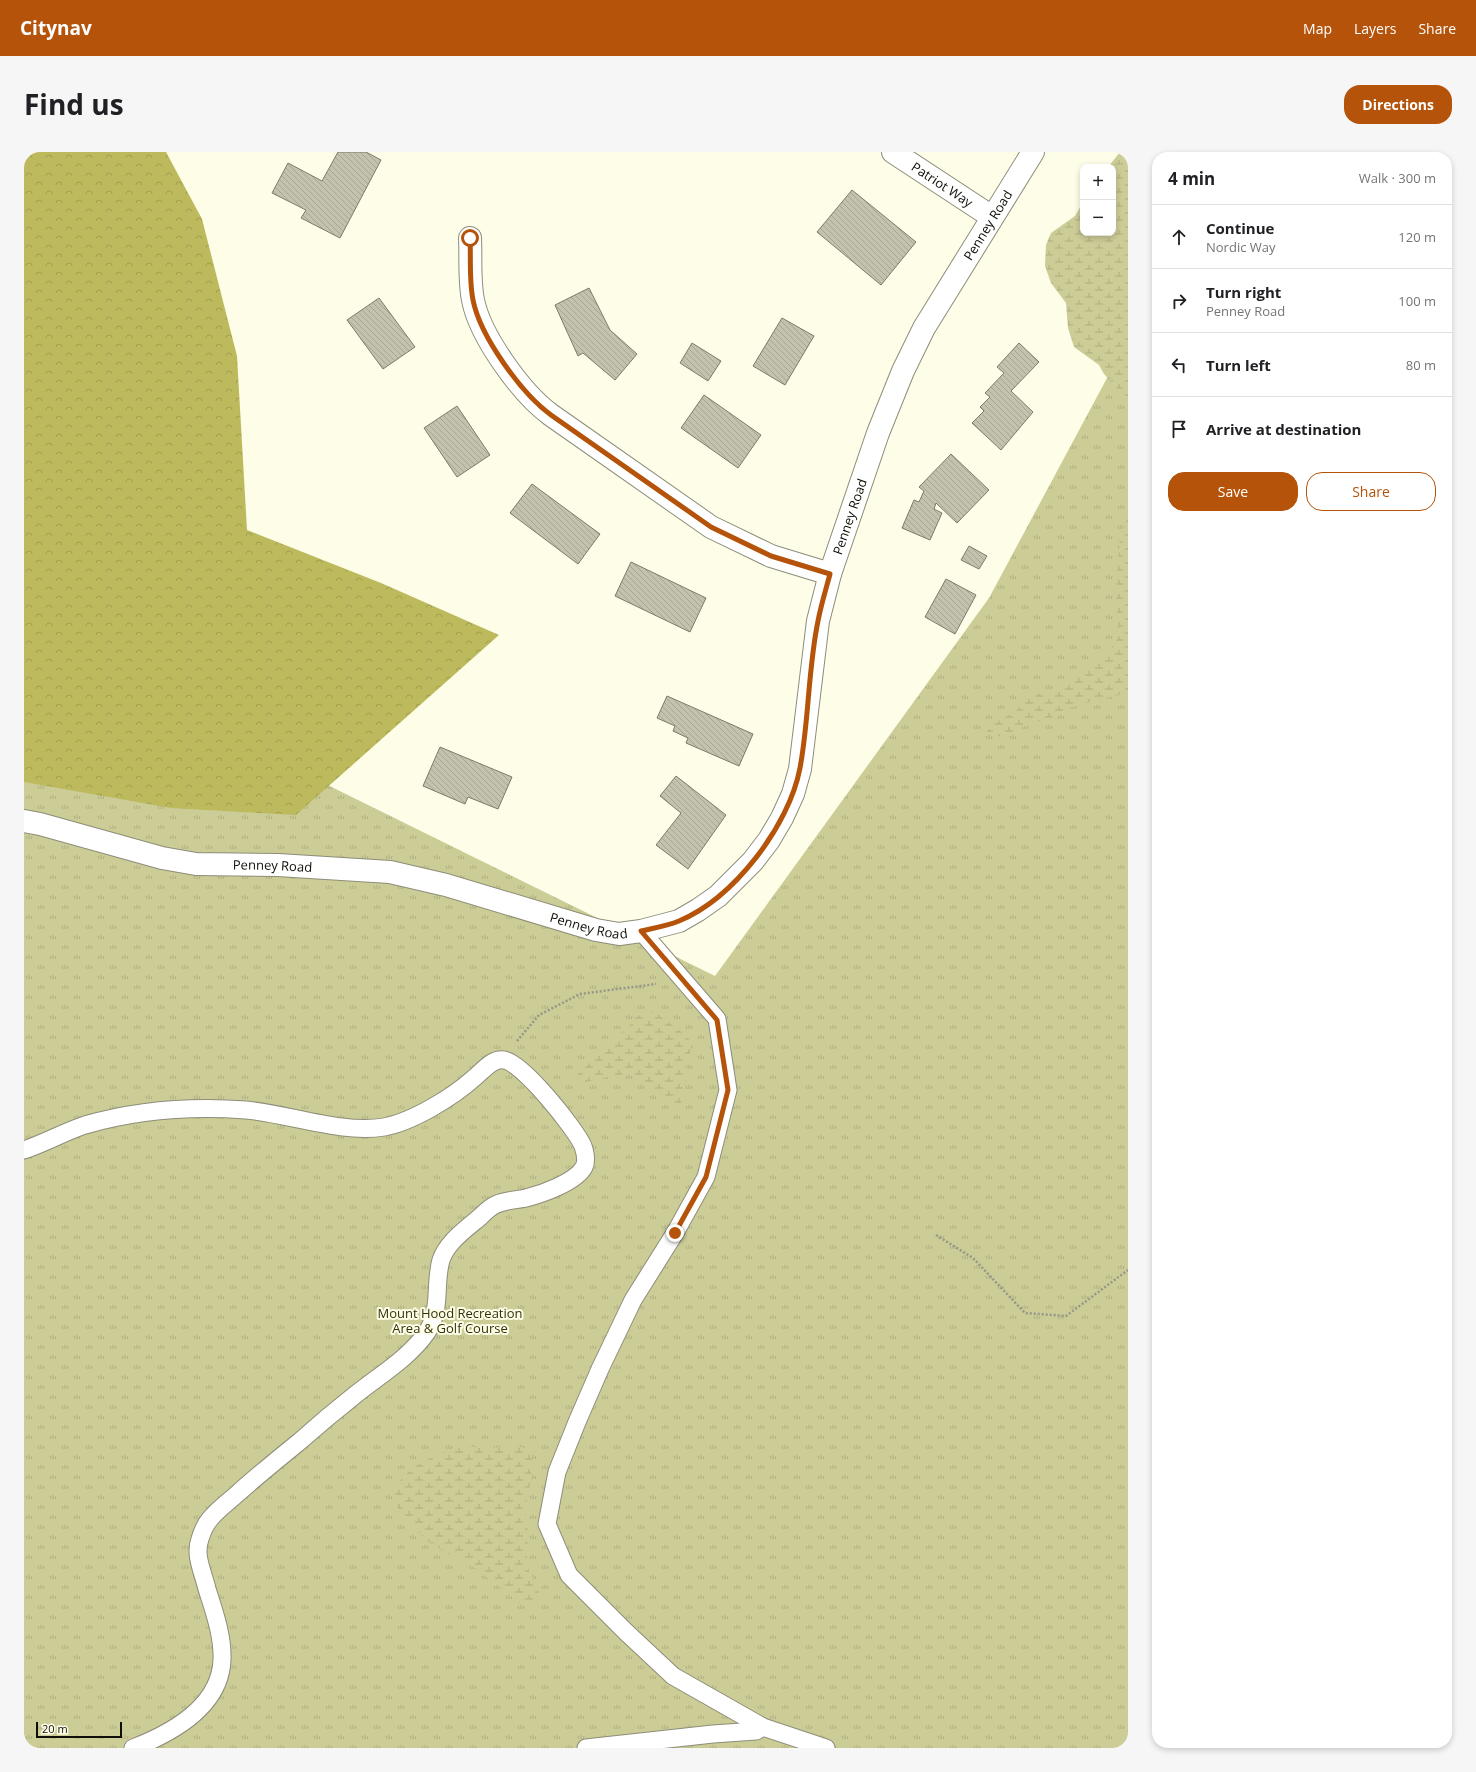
<!DOCTYPE html>
<meta charset="utf-8">
<style>
:root{--surface:#fff;--page:#f6f6f6;--text:#202124;--muted:#757577;--line:#e0e0e0;--accent:#b45309}
body{margin:0;font-family:"Open Sans",sans-serif;background:var(--page);color:var(--text)}
.controls{position:absolute;right:12px;top:12px;display:grid;overflow:hidden;border-radius:8px;box-shadow:0 2px 6px #0003}
.controls button{width:36px;height:36px;display:grid;place-items:center;padding:0;border:0;border-bottom:1px solid var(--line);background:var(--surface);color:var(--text);font:20px sans-serif}
.scale{position:absolute;left:12px;bottom:10px;width:86px;box-sizing:border-box;padding-left:4px;border:2px solid #0f0f08;border-top:0;font-size:11px;line-height:14px;white-space:nowrap;color:#0f0f08;-webkit-text-stroke:3px #fdfde8;paint-order:stroke}
.stop{position:absolute;width:12px;height:12px;margin:-9px;border:3px solid #b45309;border-radius:50%;background:#fff}
.stop.end{background:#b45309;border-color:#fff;box-shadow:0 1px 4px #0008}
.list{margin:0;padding:0;list-style:none}
h2{display:flex;justify-content:space-between;align-items:center;height:52px;margin:0;padding:0 16px;font-size:17px}
h2 small{font-size:13px;font-weight:400;color:var(--muted)}
.list li{display:grid;grid-template-columns:26px 1fr auto;gap:12px;align-items:center;box-sizing:border-box;height:64px;padding:0 16px;border-top:1px solid var(--line)}
.list b{display:block;font-size:15px;white-space:nowrap}
.list p{margin:0;font-size:13px;white-space:nowrap;color:var(--muted)}
.list em{font-size:13px;font-style:normal;color:var(--muted)}
.actions{display:flex;gap:8px;padding:12px 16px}
.actions a{flex:1;padding:9px 0;border:1px solid var(--accent);border-radius:16px;text-align:center;font-size:14px;color:var(--accent)}
.actions .main{background:var(--accent);color:#fff}
.icon{flex:none;width:22px;height:22px;fill:none;stroke:currentColor;stroke-width:2;stroke-linecap:round;stroke-linejoin:round}
.map{position:relative;flex:none;width:1104px;height:1596px;overflow:hidden;border-radius:16px}
header{display:flex;align-items:center;gap:24px;box-sizing:border-box;height:56px;padding:0 20px;background:var(--accent);color:#fff}
header strong{font-size:19px}
nav{display:flex;gap:22px;margin-inline-start:auto;font-size:14px}
.intro{display:flex;align-items:center;justify-content:space-between;box-sizing:border-box;height:96px;padding:0 24px}
h1{margin:0;font-size:28px}
.button{padding:10px 18px;border-radius:16px;background:var(--accent);color:#fff;font-size:14px;font-weight:700}
main{display:flex;gap:24px;padding:0 24px}
aside{flex:1;background:var(--surface);border-radius:16px;box-shadow:0 2px 6px #0003}
.map>svg:first-child{display:block}
.grass{fill:url(#grass-tufts)}
.forest{fill:url(#forest-crowns)}
.wetland{fill:url(#wetland-marsh)}
.building{fill:url(#building-back-hatch);stroke:#7b7b68}
.lines{fill:none;stroke-linecap:round;stroke-linejoin:round}
.service-casing{stroke:#8d8d79;stroke-width:19}
.minor-casing{stroke:#8d8d79;stroke-width:24}
.path{stroke:#979788;stroke-width:2.5;stroke-dasharray:2 2;stroke-linecap:butt}
.service{stroke:#fff;stroke-width:17}
.minor{stroke:#fff;stroke-width:22}
.route{stroke:#b45309;stroke-width:5}
.labels{text-anchor:middle;dominant-baseline:central;stroke-width:4;stroke-linejoin:round;paint-order:stroke}
.street-label{font-size:13px;fill:#0f0f08;stroke:#fdfde8}
.park-label{font-size:13px;fill:#343209;stroke:#fdfde8}
</style>
<header>
<strong>Citynav</strong>
<nav><a>Map</a><a>Layers</a><a>Share</a></nav>
</header>
<div class="intro"><h1>Find us</h1><a class="button">Directions</a></div>
<main>
<div class="map">
<svg width="1104" height="1596" viewBox="0 0 1104 1596">
<defs>
<pattern id="grass-tufts" width="24" height="20" patternUnits="userSpaceOnUse"><rect width="24" height="20" fill="#cccc97"/><path d="M3 7l-1-3M5 7V3M7 7l1-3M15 17l-1-3M17 17v-4M19 17l1-3" fill="none" stroke="#aeae81"/></pattern>
<pattern id="forest-crowns" width="20" height="18" patternUnits="userSpaceOnUse"><rect width="20" height="18" fill="#bdba5e"/><path d="M2 6a3 3 0 1 1 6 0M12 15a3 3 0 1 1 6 0" fill="none" stroke="#a19f50"/></pattern>
<pattern id="wetland-marsh" width="20" height="14" patternUnits="userSpaceOnUse"><rect width="20" height="14" fill="#cccc97"/><path d="M1 5h8M5 5V1M11 12h8M15 12V8" fill="none" stroke="#aeae81"/></pattern>
<pattern id="building-back-hatch" width="6" height="6" patternUnits="userSpaceOnUse"><rect width="6" height="6" fill="#c2c2ae"/><path d="M-1 5l2 2M0 0l6 6M5-1l2 2" fill="none" stroke="#a6a694"/></pattern>
</defs>
<rect width="100%" height="100%" fill="#fdfde8"/>
<polygon class="grass" points="1104,187 1104,1596 0,1596 0,480 263,613 691,824 965,446"/>
<polygon class="forest" points="0,0 142,0 178,67 213,204 223,378 357,431 475,483 272,663 147,656 0,630"/>
<g class="wetland">
<polygon points="1096,0 1104,0 1104,251 1102,246 1080,222 1075,213 1050,195 1044,176 1042,151 1027,131 1021,114 1022,93 1027,81 1051,64 1059,50 1059,81 1089,81 1089,15 1084,15"/>
<path d="M1104,365V541L1053,553L1038,559L1024,568L1009,570L978,585L962,581C973,567 978,568 991,559C995,557 997,553 1000,551C1010,542 1022,538 1035,539L1050,526L1073,513L1084,501L1095,484L1092,444L1093,425L1096,384Z"/>
<polygon points="632,858 636,864 663,884 667,891 667,899 664,905 663,923 655,960 639,940 632,938 615,925 602,922 572,927 557,932 553,923 601,877 607,872 611,865"/>
<path d="M439,1294L459,1296L497,1295L505,1299L509,1311L506,1332L501,1356L504,1379L503,1403L505,1419L513,1433L516,1446L505,1453L496,1451L451,1416L439,1411L405,1390L376,1364L370,1337C385,1313 412,1301 439,1294Z"/>
</g>
<g class="building">
<polygon points="314,0 342,0 357,8 316,86 277,66 282,58 248,41 264,11 298,29"/>
<polygon points="828,38 892,90 857,133 793,80"/>
<polygon points="565,136 586,178 613,202 591,228 559,201 554,204 531,153"/>
<polygon points="355,146 391,195 359,217 323,168"/>
<polygon points="758,166 790,184 761,233 729,214"/>
<polygon points="668,191 697,209 684,229 656,211"/>
<polygon points="995,191 1015,210 987,239 1009,260 977,298 948,271 960,259 956,255 966,245 961,241 980,221 973,215"/>
<polygon points="680,243 737,283 714,316 657,276"/>
<polygon points="433,254 466,303 433,325 400,276"/>
<polygon points="927,302 965,338 933,371 912,351 910,357 918,361 906,388 878,376 890,348 895,350 900,339 895,335"/>
<polygon points="508,332 576,382 554,412 486,361"/>
<polygon points="945,394 963,404 955,417 937,408"/>
<polygon points="607,410 682,446 666,480 591,444"/>
<polygon points="922,427 952,443 931,482 901,465"/>
<polygon points="643,544 729,582 715,614 662,591 664,586 649,579 651,574 633,566"/>
<polygon points="416,595 488,625 474,657 444,645 441,652 399,634"/>
<polygon points="652,624 702,663 664,717 632,693 657,661 636,644"/>
</g>
<g class="lines">
<g class="service-casing">
<g id="service">
<polyline points="617,779 693,867 704,938 682,1025 651,1081 609,1148 576,1217 553,1270 533,1320 523,1372 545,1423 602,1480 649,1524 739,1575 802,1596"/>
<path d="M0,998C21,991 40,980 61,973C113,958 168,954 222,958C265,962 318,982 360,975C388,970 429,945 450,926C459,919 468,906 480,908C498,910 551,976 559,994C561,1000 563,1009 560,1015C552,1030 518,1042 502,1046C493,1048 482,1048 473,1052C467,1054 461,1060 456,1065C442,1077 423,1090 417,1108C410,1132 418,1157 403,1180C385,1206 356,1223 331,1243C312,1258 293,1274 275,1290C254,1307 233,1324 213,1342C204,1350 193,1358 186,1367C181,1373 178,1380 176,1387C170,1403 179,1420 183,1437C190,1459 199,1484 198,1508C196,1555 148,1581 109,1596"/>
<polyline points="562,1596 689,1582 732,1579 739,1575"/>
</g>
</g>
<g class="minor-casing">
<g id="minor">
<path id="s1" d="M869,0L968,65"/>
<path d="M446,86C447,106 445,128 449,148C456,184 497,241 527,263L687,375L747,404L806,422"/>
<path id="s2" d="M0,669L16,672L138,706L172,712L254,713L366,720L422,733L572,778L595,782L617,779L655,769L674,758L694,744L729,709L745,688L758,666L769,642L776,617L794,469L806,422L854,281L879,219L900,176L1009,0"/>
</g>
</g>
<g class="path">
<polyline points="493,889 515,863 556,842 632,832"/>
<polyline points="912,1083 949,1106 1001,1161 1042,1164 1104,1118"/>
</g>
<use href="#service" class="service"/>
<use href="#minor" class="minor"/>
</g>
<g class="lines">
<path class="route" d="M446,86C447,106 445,128 449,148C456,184 497,241 527,263L687,375L747,404L806,422C802,437 797,453 794,469C784,517 785,568 776,616C765,674 710,746 655,769C643,774 630,776 617,779L693,868L704,938L682,1025L651,1081"/>
</g>
<g class="labels">
<g class="street-label">
<text stroke="none"><textPath href="#s1" startOffset="59">Patriot Way</textPath></text>
<text stroke="none"><textPath href="#s2" startOffset="1453">Penney Road</textPath></text>
<text stroke="none"><textPath href="#s2" startOffset="1129">Penney Road</textPath></text>
<text stroke="none"><textPath href="#s2" startOffset="254">Penney Road</textPath></text>
<text stroke="none"><textPath href="#s2" startOffset="578">Penney Road</textPath></text>
</g>
<g class="park-label">
<text x="426" y="1161">Mount Hood Recreation<tspan x="426" dy="15">Area &amp; Golf Course</tspan></text>
</g>
</g>
</svg>
<div class="controls">
<button>+</button>
<button>−</button>
</div>
<div class="scale">20 m</div>
<div class="stop" style="left:446px;top:86px"></div>
<div class="stop end" style="left:651px;top:1081px"></div>
</div>
<aside>
<h2>4 min<small>Walk · 300 m</small></h2>
<ul class="list">
<li><svg class="icon" aria-label="ahead" viewBox="0 0 24 24"><path d="M12 20V5M6 11l6-6 6 6"/></svg><div><b>Continue</b><p>Nordic Way</p></div><em>120 m</em></li>
<li><svg class="icon" aria-label="right" viewBox="0 0 24 24"><path d="M7 20v-9h11M14 6l5 5-5 5"/></svg><div><b>Turn right</b><p>Penney Road</p></div><em>100 m</em></li>
<li><svg class="icon" aria-label="left" viewBox="0 0 24 24"><path d="M17 20v-9H6M10 6l-5 5 5 5"/></svg><div><b>Turn left</b></div><em>80 m</em></li>
<li><svg class="icon" aria-label="arrive" viewBox="0 0 24 24"><path d="M6 21V4h12l-3 4 3 4H6"/></svg><div><b>Arrive at destination</b></div></li>
</ul>
<div class="actions"><a class="main">Save</a><a>Share</a></div>
</aside>
</main>
